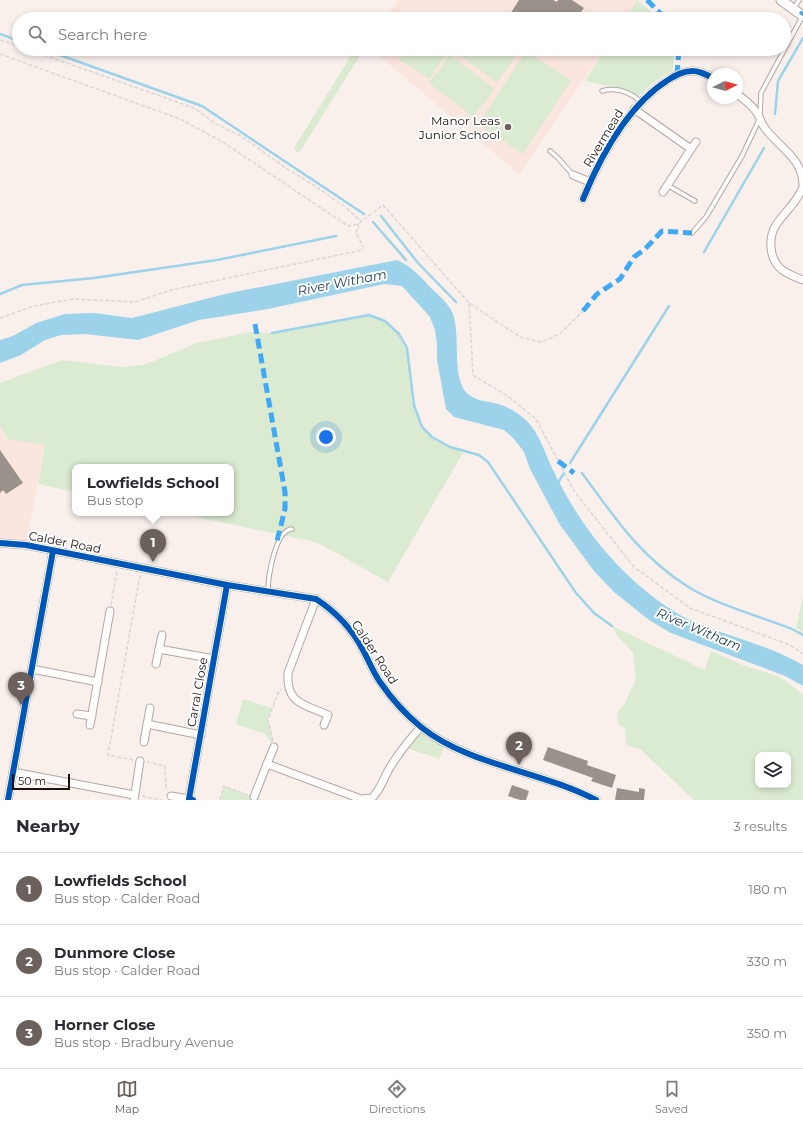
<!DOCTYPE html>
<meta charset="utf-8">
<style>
:root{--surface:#fff;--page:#f7f7f7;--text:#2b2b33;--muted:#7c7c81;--line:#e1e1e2;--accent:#6b605b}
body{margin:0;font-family:Montserrat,sans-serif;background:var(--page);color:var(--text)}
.controls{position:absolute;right:12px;bottom:12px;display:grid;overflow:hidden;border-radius:8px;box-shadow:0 2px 6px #0003}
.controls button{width:36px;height:36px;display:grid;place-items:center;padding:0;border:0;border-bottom:1px solid var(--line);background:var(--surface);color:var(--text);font:20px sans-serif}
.compass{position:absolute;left:707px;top:68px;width:36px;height:36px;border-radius:50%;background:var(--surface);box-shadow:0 2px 6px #0003;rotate:85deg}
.scale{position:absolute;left:12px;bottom:10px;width:58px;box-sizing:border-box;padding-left:4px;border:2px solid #1f120d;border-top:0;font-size:11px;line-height:14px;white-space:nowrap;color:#1f120d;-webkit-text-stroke:3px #fff;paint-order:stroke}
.you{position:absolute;left:326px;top:437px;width:14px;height:14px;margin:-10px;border:3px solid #fff;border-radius:50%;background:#1a73e8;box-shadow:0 0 0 6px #1a73e833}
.badge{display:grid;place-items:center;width:26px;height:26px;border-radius:50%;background:var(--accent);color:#fff;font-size:13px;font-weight:700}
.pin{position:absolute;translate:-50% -33px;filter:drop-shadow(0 1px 2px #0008)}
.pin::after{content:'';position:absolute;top:21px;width:14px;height:12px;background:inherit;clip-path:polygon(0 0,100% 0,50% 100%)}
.popup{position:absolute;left:72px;top:464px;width:162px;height:52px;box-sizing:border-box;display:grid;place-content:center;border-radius:8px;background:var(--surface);filter:drop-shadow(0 1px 3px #0005);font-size:13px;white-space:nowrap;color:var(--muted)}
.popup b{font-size:15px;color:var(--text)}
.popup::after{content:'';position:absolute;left:50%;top:100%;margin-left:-8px;border:8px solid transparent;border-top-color:var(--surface)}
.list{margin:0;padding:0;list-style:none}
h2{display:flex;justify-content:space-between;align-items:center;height:52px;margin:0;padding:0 16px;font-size:17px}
h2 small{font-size:13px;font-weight:400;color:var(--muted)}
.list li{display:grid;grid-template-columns:26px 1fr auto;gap:12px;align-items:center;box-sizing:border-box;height:72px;padding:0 16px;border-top:1px solid var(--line)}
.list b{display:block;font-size:15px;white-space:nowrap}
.list p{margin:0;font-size:13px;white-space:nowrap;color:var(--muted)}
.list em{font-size:13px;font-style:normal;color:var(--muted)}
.icon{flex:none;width:22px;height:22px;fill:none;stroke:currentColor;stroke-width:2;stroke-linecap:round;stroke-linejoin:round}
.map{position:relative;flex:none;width:803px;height:800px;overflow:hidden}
.search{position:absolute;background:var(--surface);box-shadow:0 2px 6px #0003;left:12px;right:12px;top:12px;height:44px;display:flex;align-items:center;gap:10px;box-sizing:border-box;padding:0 14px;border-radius:22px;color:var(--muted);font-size:15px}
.sheet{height:268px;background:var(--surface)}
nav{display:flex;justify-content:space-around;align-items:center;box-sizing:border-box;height:56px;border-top:1px solid var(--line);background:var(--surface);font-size:11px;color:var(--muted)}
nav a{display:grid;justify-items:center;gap:2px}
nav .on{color:var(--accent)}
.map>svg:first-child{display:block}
.built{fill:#fae6de}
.green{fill:#dbebd1;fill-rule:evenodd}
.water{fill:#9cd3eb}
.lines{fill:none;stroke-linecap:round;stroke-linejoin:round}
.stream{stroke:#9cd3eb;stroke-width:2.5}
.building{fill:#9a918b}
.service-casing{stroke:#b2a7a3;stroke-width:5.5}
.minor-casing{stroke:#b2a7a3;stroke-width:9}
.tertiary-casing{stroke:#b2a7a3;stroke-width:11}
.path{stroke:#dad7d6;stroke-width:1.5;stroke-dasharray:4 2;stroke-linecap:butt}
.service{stroke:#fefdfc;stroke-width:3.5}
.minor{stroke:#fefdfc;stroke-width:7}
.tertiary{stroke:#fefdfc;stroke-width:9}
.quiet{stroke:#3fa9f5;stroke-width:5;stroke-dasharray:10 5;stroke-linecap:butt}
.cycleway-casing{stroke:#fff;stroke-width:8}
.cycleway{stroke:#0057b8;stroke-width:6}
.poi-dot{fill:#6b605b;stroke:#fff;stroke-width:1.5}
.labels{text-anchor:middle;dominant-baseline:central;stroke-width:4;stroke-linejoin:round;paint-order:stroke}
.poi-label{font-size:12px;fill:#1f120d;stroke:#fff;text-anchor:end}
.street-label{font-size:12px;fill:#1f120d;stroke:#fff}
.water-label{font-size:13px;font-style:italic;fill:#163b4b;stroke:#fff}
</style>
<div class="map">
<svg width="803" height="800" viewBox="0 0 803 800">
<rect width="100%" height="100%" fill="#f9f0ec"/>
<g class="built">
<polygon points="398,0 637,0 625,19 384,19"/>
<polygon points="371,49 605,49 519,174"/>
<polygon points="0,426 8,439 45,444 26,545 0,543"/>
</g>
<g class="green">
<polygon points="637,0 660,19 625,19"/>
<polygon points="355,49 364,49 301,150 297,153 294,148"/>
<polygon points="406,49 449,49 430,79 399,60"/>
<polygon points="452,49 509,49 517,54 497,83"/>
<polygon points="605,49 674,49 673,70 654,82 637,97 630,91 585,81"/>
<polygon points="526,51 571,80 523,154 478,124"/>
<polygon points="450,55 495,89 473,117 429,83"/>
<path d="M369,315C375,317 382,318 386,322C436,360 382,431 464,451L388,582L316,542L178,513H231V467H75V492L38,484L45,445L8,439L0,426V383L62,360L122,367L144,365L197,343L251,332L272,333Z"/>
<polygon points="803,597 803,632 796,628"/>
<path d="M612,626L705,670L711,651L745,666L778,676L803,694V800H694L641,750L626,745L625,729L618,723L617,712L624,705L636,679L633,653L618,637ZM758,755H788V785H758Z"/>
<polygon points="243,699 272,708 268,720 274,747 265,734 236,724"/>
<polygon points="421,727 445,744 439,759 404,747"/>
<polygon points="224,786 263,800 223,800 221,799"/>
</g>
<path class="water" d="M397,260C411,266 420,276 430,287C437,294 446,301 451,310C462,329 451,372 465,391C473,401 487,401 498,404C509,407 519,414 527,421C540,434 545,454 553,470C568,501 588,533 612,559C631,581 668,611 694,622C730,637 769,645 803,665V686L785,676L671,633L649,620L614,592L594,571L560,525L530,469L524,452L514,439L504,430L454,417L446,409L437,360V344L435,330L430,317L402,286L384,284L268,309L199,320L138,340L85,334L61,335L45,340L21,355L0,363V340L13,336L36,323L65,314L94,313L132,318L225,294Z"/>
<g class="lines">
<g class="stream">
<polyline points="0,34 19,41"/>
<polyline points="43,49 202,106 364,214"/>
<polyline points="775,114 778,81 803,38"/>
<polyline points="381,216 418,263 456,302"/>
<polyline points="373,222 406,260"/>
<polyline points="704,252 764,148"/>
<polyline points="0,294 22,285 94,278 217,260 336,236"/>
<polyline points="272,333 369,315 385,321 399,334 407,348 414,405 422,427 432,437 450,447 479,455 488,462 576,593 594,613 612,626"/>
<polyline points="570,463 669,306"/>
<path d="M582,473C615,518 641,558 690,588C718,605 761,617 792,629L803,635"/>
<polyline points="558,483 564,473"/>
</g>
</g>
<g class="building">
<polygon points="519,0 553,0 557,2 558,0 572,0 584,8 581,12 591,19 507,19"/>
<polygon points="0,450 23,483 6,494 3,490 0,493"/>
<polygon points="548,747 588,761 587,765 616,775 612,788 591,781 593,778 543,760"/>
<polygon points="512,785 529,791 526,800 520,800 508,796"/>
<polygon points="617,788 639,792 639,788 645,789 644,800 615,800"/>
</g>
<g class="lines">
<g class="service-casing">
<g id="service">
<polyline points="794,8 799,0"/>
<path d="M602,91C617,87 630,92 641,102"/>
<polyline points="760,114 761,93 802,17"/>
<polyline points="550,151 559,159 573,175"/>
<polyline points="667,185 695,201"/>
<polyline points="692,233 706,217 742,156 759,120"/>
<path d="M268,592C268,577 275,530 292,529"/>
</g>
</g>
<g class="minor-casing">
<g id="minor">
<path d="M737,94C745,100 752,105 757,113C760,117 761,123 764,127C778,147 802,157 803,184"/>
<polyline points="634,109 691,149 663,192"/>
<polyline points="691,149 696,142"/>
<polyline points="573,175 590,182"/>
<path d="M803,187C796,204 786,210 776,225C768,238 769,258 781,269C787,274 795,277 803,280"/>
<path d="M583,199C601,155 627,106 668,80C676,75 683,71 693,71C700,71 707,75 713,78"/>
<path d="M0,543L26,545L227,585L316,599C336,612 352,629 363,650C369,661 373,672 380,682C391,698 405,714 421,727C468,765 541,771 596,800"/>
<path d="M316,599L288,673C286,704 304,704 328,715L324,725"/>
<polyline points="159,649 214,659"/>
<polyline points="156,664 162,635"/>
<polyline points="32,669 98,682"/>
<polyline points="77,714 92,716"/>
<polyline points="147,724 201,735"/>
<polyline points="90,725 110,611"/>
<polyline points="144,742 150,708"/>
<path d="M274,747L267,764L361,799L372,798C381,789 383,780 389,769C398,754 409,740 421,727"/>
<polyline points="13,772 134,795"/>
<polyline points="171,796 189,799"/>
<polyline points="254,797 267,764"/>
<polyline points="8,800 53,551"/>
<polyline points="134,800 140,761"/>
<polyline points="193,800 189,799 227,585"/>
</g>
</g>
<g class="tertiary-casing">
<polyline id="tertiary" points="781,0 803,16"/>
</g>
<g class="path">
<polyline points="0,40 19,46"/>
<polyline points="27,49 194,108 216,124 241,136 286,168 315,186 345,207 361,221"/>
<polyline points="0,54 180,119 223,142 348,226 358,224 383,205 469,303 520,337 541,342 560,334 583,311"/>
<polyline points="469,303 473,375 509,397 536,419 574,491 634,567 690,608 790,645 803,654"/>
<polyline points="0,318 34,306 73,299 135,302 171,290 362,250 363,247 356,232 359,228 358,224"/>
<polyline points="111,605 117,571"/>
<polyline points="273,741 268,720 279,691 282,689"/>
<polyline points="133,760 108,755 140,575"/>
<polyline points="147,762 165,766 166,790"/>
<polyline points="142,796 162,800"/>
<polyline points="220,800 224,786 248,795"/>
</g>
<use href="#service" class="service"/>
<use href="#minor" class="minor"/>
<use href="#tertiary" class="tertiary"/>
<g class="quiet">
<polyline points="647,0 666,19"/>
<polyline points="801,15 803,12"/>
<polyline points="677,75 679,49"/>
<polyline points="583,311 597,294 620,279 634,257 645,249 662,231 692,233"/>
<polyline points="255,324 285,492 285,509 277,541"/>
<polyline points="558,461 574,473"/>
</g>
<g class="cycleway-casing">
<g id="cycleway">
<path d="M583,199C601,155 627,106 668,80C676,75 683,71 693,71C700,71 707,75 713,78"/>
<path d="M0,543L26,545L227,585L316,599C336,612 352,629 363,650C369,661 373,672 380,682C391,698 405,714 421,727C468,765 541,771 596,800"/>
<polyline points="8,800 53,551"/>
<polyline points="193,800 189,799 227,585"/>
</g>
</g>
<use href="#cycleway" class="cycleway"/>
</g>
<circle class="poi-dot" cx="508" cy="127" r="4"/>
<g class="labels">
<g class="poi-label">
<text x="500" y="120">Manor Leas<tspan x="500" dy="14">Junior School</tspan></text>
</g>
<g class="street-label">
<text transform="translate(603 138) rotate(-59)">Rivermead</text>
<text transform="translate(65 542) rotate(11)">Calder Road</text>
<text transform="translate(375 652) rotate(57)">Calder Road</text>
<text transform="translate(197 692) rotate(-80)">Carral Close</text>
</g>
<g class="water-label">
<text transform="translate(342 282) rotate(-11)">River Witham</text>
<text transform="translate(699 629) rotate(23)">River Witham</text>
</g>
</g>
</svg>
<div class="controls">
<button><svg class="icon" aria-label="layers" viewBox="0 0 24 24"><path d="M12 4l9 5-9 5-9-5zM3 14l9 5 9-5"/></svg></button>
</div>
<svg class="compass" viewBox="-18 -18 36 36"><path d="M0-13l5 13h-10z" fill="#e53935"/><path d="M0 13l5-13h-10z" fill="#7c7c81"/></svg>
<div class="scale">50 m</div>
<div class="you"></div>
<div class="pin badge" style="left:153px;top:562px">1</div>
<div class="popup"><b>Lowfields School</b>Bus stop</div>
<div class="pin badge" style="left:519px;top:765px">2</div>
<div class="pin badge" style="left:21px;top:705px">3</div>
<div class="search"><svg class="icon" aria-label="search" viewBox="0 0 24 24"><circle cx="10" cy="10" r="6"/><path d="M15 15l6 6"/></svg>Search here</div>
</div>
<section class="sheet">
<h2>Nearby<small>3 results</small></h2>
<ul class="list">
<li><span class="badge">1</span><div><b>Lowfields School</b><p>Bus stop · Calder Road</p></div><em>180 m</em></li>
<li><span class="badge">2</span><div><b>Dunmore Close</b><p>Bus stop · Calder Road</p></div><em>330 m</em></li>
<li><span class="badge">3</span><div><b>Horner Close</b><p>Bus stop · Bradbury Avenue</p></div><em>350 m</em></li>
</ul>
</section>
<nav>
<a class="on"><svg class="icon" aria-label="map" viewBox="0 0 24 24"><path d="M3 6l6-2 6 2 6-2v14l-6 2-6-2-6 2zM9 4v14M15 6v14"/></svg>Map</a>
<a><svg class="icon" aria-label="directions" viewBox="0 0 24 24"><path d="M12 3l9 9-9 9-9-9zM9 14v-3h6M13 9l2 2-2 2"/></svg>Directions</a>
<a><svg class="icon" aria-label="saved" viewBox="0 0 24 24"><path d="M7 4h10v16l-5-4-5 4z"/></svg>Saved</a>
</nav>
